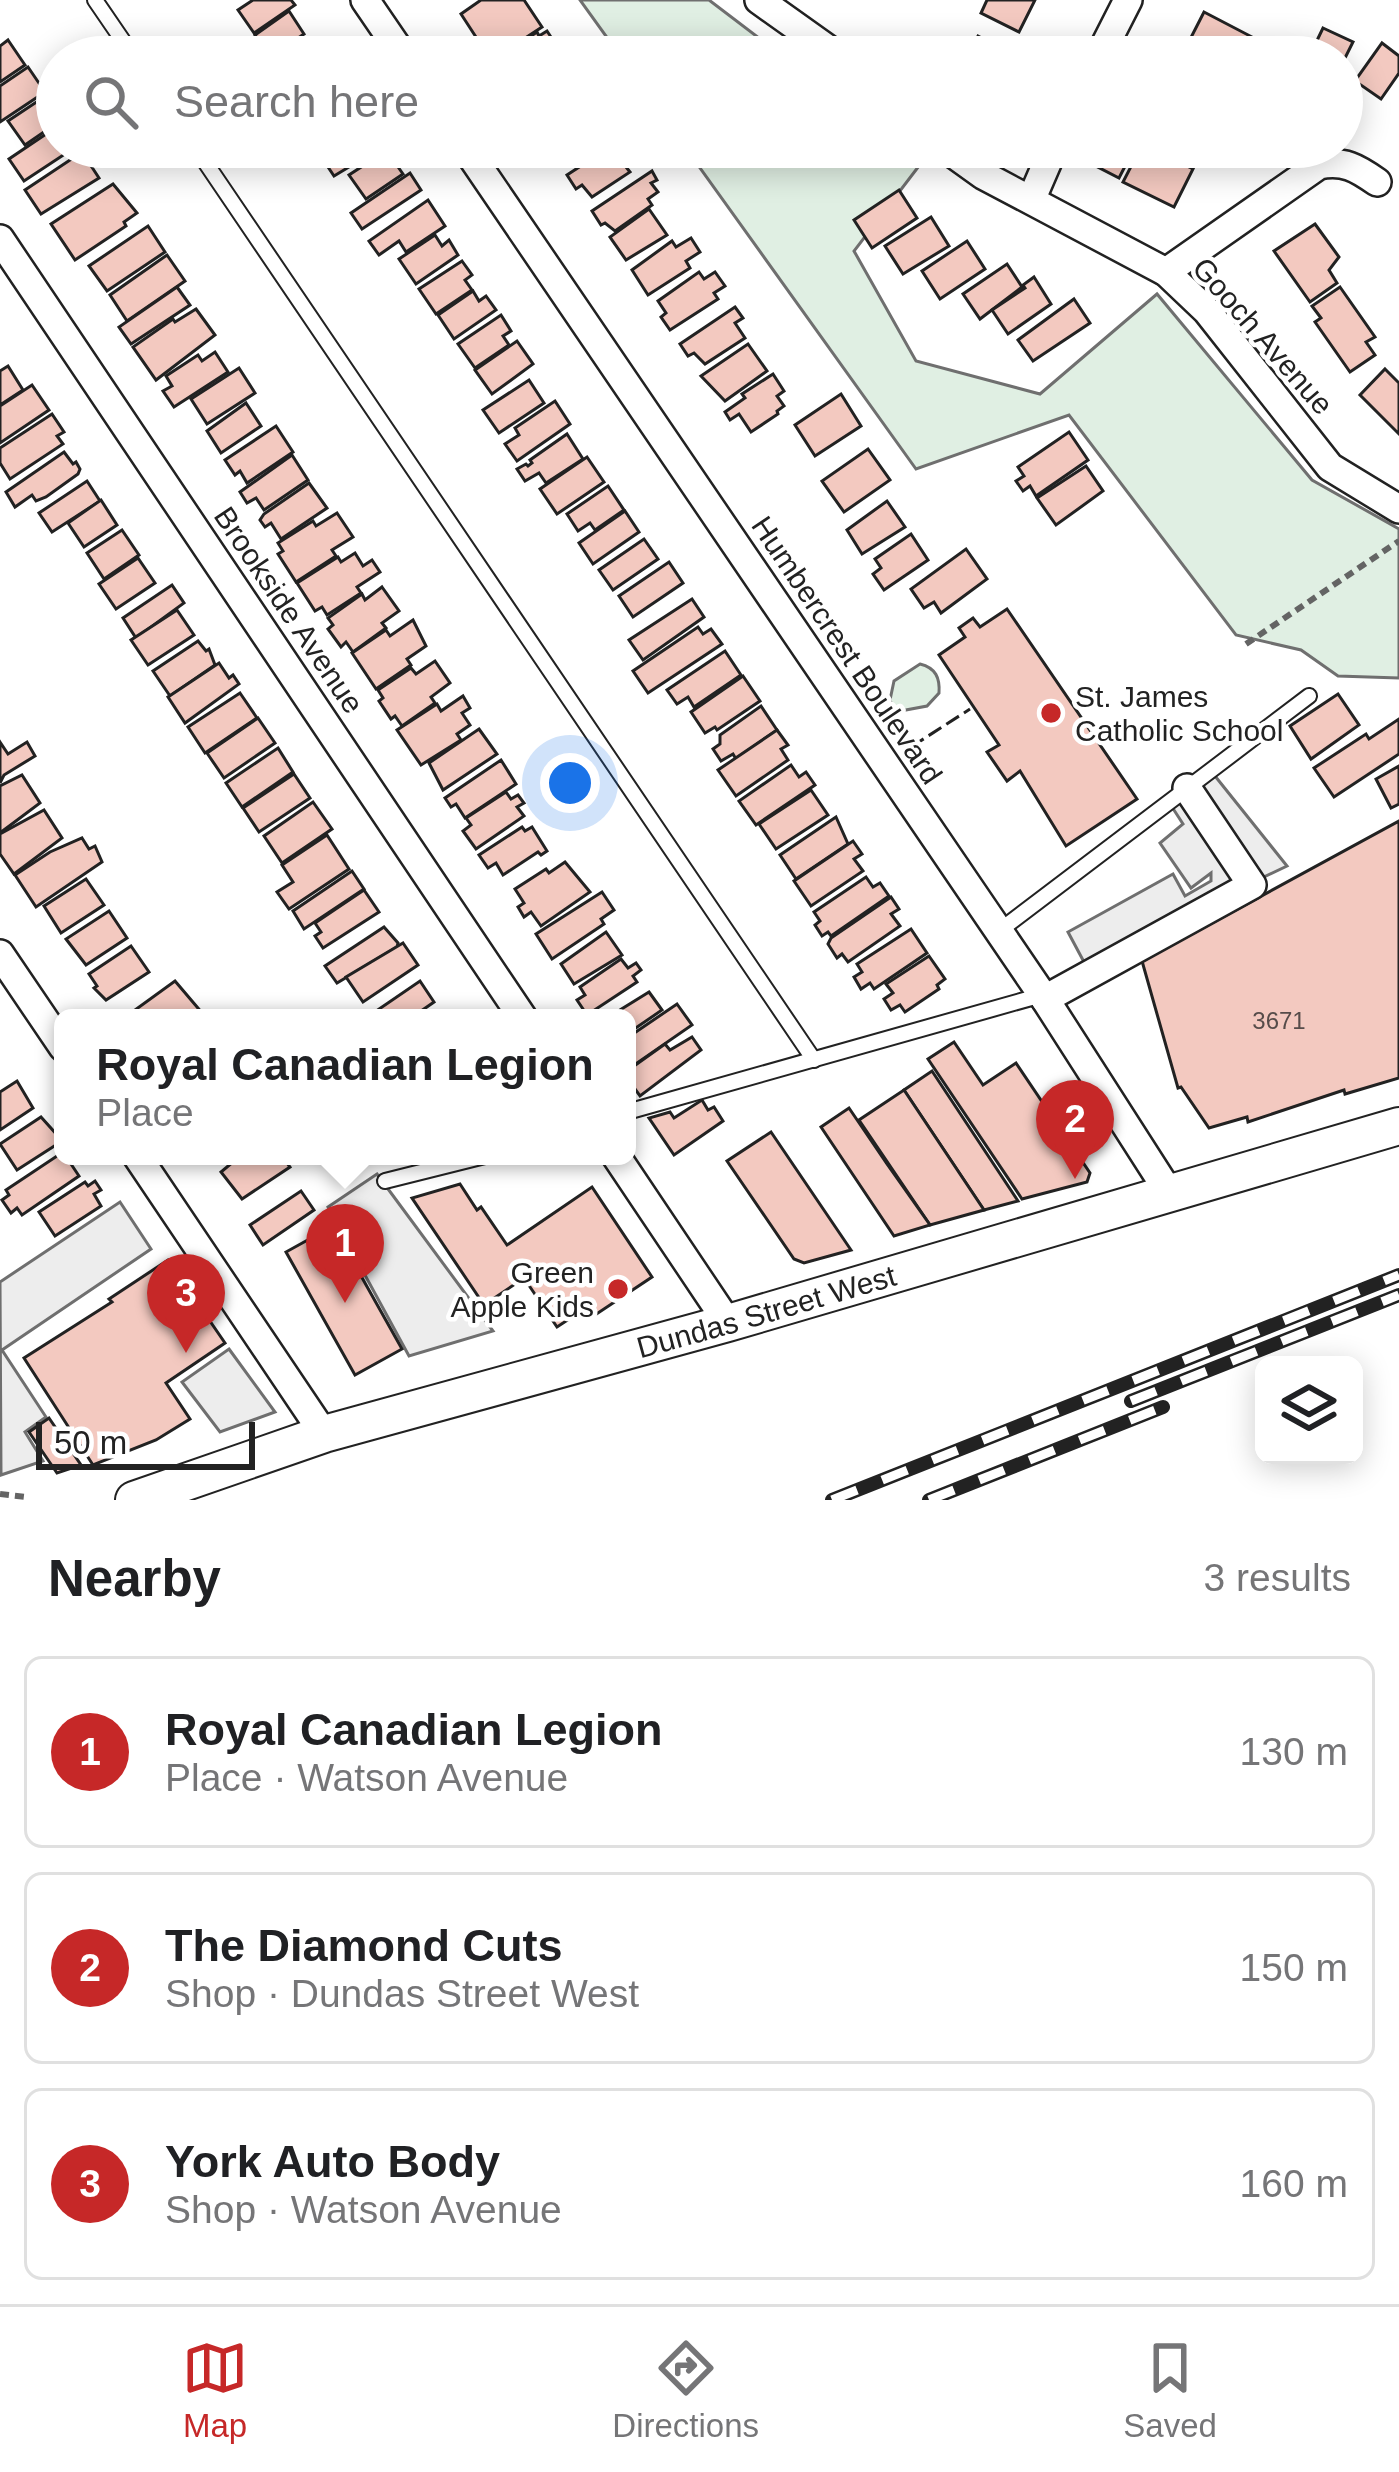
<!DOCTYPE html>
<meta charset="utf-8">
<style>
:root{--surface:#fff;--page:#f6f6f6;--text:#202124;--muted:#757577;--line:#e0e0e0;--accent:#c62828}
body{margin:0;font-family:Helvetica,sans-serif;background:var(--page);color:var(--text)}
.controls{position:absolute;right:36px;bottom:36px;display:grid;overflow:hidden;border-radius:18px;box-shadow:0 6px 30px #0003}
.controls button{width:108px;height:108px;display:grid;place-items:center;padding:0;border:0;border-bottom:3px solid var(--line);background:var(--surface);color:var(--text);font:60px sans-serif}
.scale{position:absolute;left:36px;bottom:30px;width:219px;box-sizing:border-box;padding-left:12px;border:6px solid #222;border-top:0;font-size:33px;line-height:42px;white-space:nowrap;color:#222;-webkit-text-stroke:9px #fff;paint-order:stroke}
.you{position:absolute;left:570px;top:783px;width:42px;height:42px;margin:-30px;border:9px solid #fff;border-radius:50%;background:#1a73e8;box-shadow:0 0 0 18px #1a73e833}
.badge{display:grid;place-items:center;width:78px;height:78px;border-radius:50%;background:var(--accent);color:#fff;font-size:39px;font-weight:700}
.pin{position:absolute;translate:-50% -99px;filter:drop-shadow(0 3px 6px #0008)}
.pin::after{content:'';position:absolute;top:63px;width:42px;height:36px;background:inherit;clip-path:polygon(0 0,100% 0,50% 100%)}
.popup{position:absolute;left:54px;top:1009px;width:582px;height:156px;box-sizing:border-box;display:grid;place-content:center;border-radius:18px;background:var(--surface);filter:drop-shadow(0 3px 9px #0005);font-size:39px;white-space:nowrap;color:var(--muted)}
.popup b{font-size:45px;color:var(--text)}
.popup::after{content:'';position:absolute;left:50%;top:100%;margin-left:-24px;border:24px solid transparent;border-top-color:var(--surface)}
.list{margin:0;padding:0;list-style:none}
h2{display:flex;justify-content:space-between;align-items:center;height:156px;margin:0;padding:0 48px;font-size:51px}
h2 small{font-size:39px;font-weight:400;color:var(--muted)}
.list li{display:grid;grid-template-columns:78px 1fr auto;gap:36px;align-items:center;box-sizing:border-box;height:192px;margin:0 24px 24px;padding:0 24px;border:3px solid var(--line);border-radius:18px}
.list b{display:block;font-size:45px;white-space:nowrap}
.list p{margin:0;font-size:39px;white-space:nowrap;color:var(--muted)}
.list em{font-size:39px;font-style:normal;color:var(--muted)}
.icon{flex:none;width:66px;height:66px;fill:none;stroke:currentColor;stroke-width:2;stroke-linecap:round;stroke-linejoin:round}
.map{position:relative;flex:none;width:1399px;height:1500px;overflow:hidden}
.search{position:absolute;background:var(--surface);box-shadow:0 6px 30px #0003;left:36px;right:36px;top:36px;height:132px;display:flex;align-items:center;gap:30px;box-sizing:border-box;padding:0 42px;border-radius:66px;color:var(--muted);font-size:45px}
.sheet{height:804px;background:var(--surface)}
nav{display:flex;justify-content:space-around;align-items:center;box-sizing:border-box;height:168px;border-top:3px solid var(--line);background:var(--surface);font-size:33px;color:var(--muted)}
nav a{display:grid;justify-items:center;gap:6px}
nav .on{color:var(--accent)}
.map>svg:first-child{display:block}
.green{fill:#e0efe3;stroke:#6f6f6f;stroke-width:3}
.parking{fill:#ededed;stroke:#6f6f6f;stroke-width:3}
.building{fill:#f3c9c0;stroke:#222;stroke-width:3}
.lines{fill:none;stroke-linecap:round;stroke-linejoin:round}
.lane-casing{stroke:#222;stroke-width:18}
.street-casing{stroke:#222;stroke-width:32}
.secondary-casing{stroke:#222;stroke-width:40}
.path{stroke:#646464;stroke-width:6;stroke-dasharray:9 6;stroke-linecap:butt}
.lane{stroke:#fff;stroke-width:14}
.street{stroke:#fff;stroke-width:27}
.secondary{stroke:#fff;stroke-width:36}
.rail-casing{stroke:#222;stroke-width:14}
.rail{stroke:#fff;stroke-width:9;stroke-dasharray:27;stroke-linecap:butt}
.fence{stroke:#222;stroke-width:3;stroke-dasharray:15 6;stroke-linecap:butt}
.poi-dot{fill:#c62828;stroke:#fff;stroke-width:4.5}
.labels{text-anchor:middle;dominant-baseline:central;stroke-width:9;stroke-linejoin:round;paint-order:stroke}
.number-label{font-size:24px;fill:#564c4a}
.street-label{font-size:30px;fill:#222;stroke:#fff}
.poi-label{font-size:30px;fill:#222;stroke:#fff;text-anchor:start}
</style>
<div class="map">
<svg width="1399" height="1500" viewBox="0 0 1399 1500">
<rect width="100%" height="100%" fill="#fff"/>
<g class="green">
<polygon points="580,0 709,0 784,57 621,57"/>
<polygon points="685,147 902,147 922,162 854,251 916,361 1040,394 1157,294 1312,480 1399,529 1399,678 1338,676 1301,650 1236,635 1069,415 916,469"/>
<path d="M920,664C936,668 940,678 939,693L927,706L895,712L890,700L894,681Z"/>
</g>
<g class="parking">
<polygon points="1215,776 1287,866 1084,962 1068,932 1173,874 1185,896 1211,881 1211,873 1191,888 1160,843 1183,824 1172,807"/>
<polygon points="377,1174 493,1331 409,1356 328,1207"/>
<polygon points="120,1202 151,1249 2,1350 46,1417 25,1432 43,1461 1,1475 0,1282"/>
<polygon points="229,1349 275,1412 220,1432 182,1382"/>
</g>
<g class="building">
<polygon points="253,0 291,0 295,5 254,33 238,10"/>
<polygon points="481,0 524,0 542,27 496,57 489,57 461,14"/>
<polygon points="987,0 1035,0 1019,32 981,13"/>
<polygon points="289,11 304,34 270,57 255,35"/>
<polygon points="1204,12 1252,37 1241,57 1231,52 1228,57 1181,57"/>
<polygon points="1323,28 1353,42 1342,64 1342,57 1309,57"/>
<polygon points="547,31 564,57 500,57 537,32 539,36"/>
<polygon points="978,36 1012,54 1010,57 967,57"/>
<polygon points="304,38 317,57 275,57"/>
<polygon points="8,40 25,65 0,82 0,46"/>
<polygon points="1382,43 1399,56 1399,73 1381,99 1355,81"/>
<polygon points="28,67 45,92 0,122 0,86"/>
<polygon points="47,95 54,106 57,104 57,123 25,145 8,121"/>
<polygon points="55,128 57,147 71,150 24,181 9,159"/>
<polygon points="329,147 382,147 334,176 326,164 336,157"/>
<polygon points="392,147 396,147 404,159 396,164 403,174 366,199 349,175"/>
<polygon points="610,147 630,172 592,197 582,185 576,189 567,175"/>
<polygon points="1101,147 1135,147 1119,178 1092,164"/>
<polygon points="1141,147 1148,147 1193,169 1174,207 1123,182"/>
<polygon points="82,152 99,178 41,214 25,190"/>
<polygon points="652,171 657,180 651,183 658,192 648,199 652,205 615,231 605,223 601,225 592,211"/>
<polygon points="410,173 421,190 362,229 351,213"/>
<polygon points="113,184 137,213 124,222 126,226 75,260 51,224"/>
<polygon points="899,190 917,218 872,248 854,220"/>
<polygon points="428,200 445,226 406,252 399,241 379,255 369,241"/>
<polygon points="649,209 667,235 626,260 610,237"/>
<polygon points="931,217 949,246 903,274 885,246"/>
<polygon points="1315,224 1339,257 1329,270 1337,283 1310,302 1274,251"/>
<polygon points="148,226 165,252 107,291 89,266"/>
<polygon points="435,235 442,246 449,240 458,255 416,284 399,259"/>
<polygon points="691,238 700,252 686,261 690,268 648,295 632,270 672,241 676,247"/>
<polygon points="967,241 985,269 940,299 922,271"/>
<polygon points="167,255 185,281 127,321 110,295"/>
<polygon points="462,261 472,275 465,280 472,290 436,314 419,289"/>
<polygon points="1007,264 1022,287 980,319 963,294"/>
<polygon points="699,272 704,279 715,272 725,286 714,293 718,299 670,330 661,317 666,313 658,301"/>
<polygon points="1034,277 1051,304 1008,334 992,310 1025,288 1023,285"/>
<polygon points="177,287 190,305 131,344 119,327"/>
<polygon points="1340,287 1375,337 1366,342 1375,355 1350,372 1315,322 1321,318 1312,306"/>
<polygon points="473,291 479,301 486,296 496,310 454,339 438,315"/>
<polygon points="1074,299 1090,323 1033,361 1018,340"/>
<polygon points="735,307 743,318 735,323 745,338 705,364 694,353 688,356 680,344"/>
<polygon points="196,309 215,335 156,380 133,347 173,319 175,322"/>
<polygon points="501,315 511,331 503,336 509,345 475,368 458,344"/>
<polygon points="517,341 533,364 492,394 475,370"/>
<polygon points="748,344 767,371 725,401 701,376"/>
<polygon points="215,352 228,372 174,407 163,391 172,386 166,376 198,355 202,361"/>
<polygon points="8,366 23,390 0,405 0,371"/>
<polygon points="239,368 255,393 207,424 191,399"/>
<polygon points="1385,369 1399,383 1399,434 1360,395"/>
<polygon points="773,374 784,391 777,396 784,406 777,411 778,414 751,432 739,414 730,420 725,412 745,398 742,394"/>
<polygon points="529,380 544,403 499,433 483,410"/>
<polygon points="32,385 49,410 0,443 0,406"/>
<polygon points="841,394 861,426 815,456 795,425"/>
<polygon points="555,401 570,424 517,461 505,444 519,435 515,428"/>
<polygon points="246,403 261,426 221,453 207,431"/>
<polygon points="52,414 64,432 57,436 63,444 10,479 0,463 0,448"/>
<polygon points="276,426 293,452 247,483 240,471 235,475 225,460"/>
<polygon points="1069,432 1088,460 1036,496 1030,486 1023,491 1016,481 1024,476 1018,467"/>
<polygon points="567,434 583,459 546,483 539,473 525,481 517,469 526,464 528,466 532,463 530,460"/>
<polygon points="868,449 890,480 844,512 822,481"/>
<polygon points="64,452 73,464 76,462 80,469 78,474 46,497 36,501 32,495 15,507 6,492"/>
<polygon points="292,455 308,480 264,510 256,498 247,503 240,492"/>
<polygon points="587,457 604,482 557,514 540,489"/>
<polygon points="1086,466 1103,491 1056,525 1037,498"/>
<polygon points="87,481 100,501 52,532 39,513"/>
<polygon points="309,483 327,508 281,539 271,523 265,527 260,520 264,514"/>
<polygon points="608,486 624,510 595,530 590,523 578,531 567,514"/>
<polygon points="101,500 117,525 84,547 68,523"/>
<polygon points="887,501 905,527 862,554 847,530"/>
<polygon points="625,511 639,532 593,564 579,543"/>
<polygon points="337,513 353,537 332,550 336,556 296,582 278,554 283,551 278,543 313,521 316,526"/>
<polygon points="122,530 139,555 104,579 87,553"/>
<polygon points="911,534 928,560 884,590 873,574 881,568 875,559"/>
<polygon points="644,539 658,559 613,590 599,570"/>
<polygon points="966,549 987,579 941,613 934,602 924,608 911,589"/>
<polygon points="355,553 363,566 372,560 380,572 357,587 361,593 327,615 322,607 315,611 297,583 338,557 341,562"/>
<polygon points="138,558 155,583 116,609 99,584"/>
<polygon points="669,562 683,583 633,617 619,596"/>
<polygon points="172,585 184,603 136,638 123,618"/>
<polygon points="382,587 399,611 382,623 386,628 353,652 346,642 341,647 328,629 333,625 328,618 362,594 365,600"/>
<polygon points="692,599 704,617 643,660 629,640"/>
<polygon points="1007,609 1137,799 1066,846 1020,771 1007,781 987,752 999,745 939,655 965,637 959,628 973,618 980,627"/>
<polygon points="177,610 194,635 148,665 131,640"/>
<polygon points="413,620 426,646 407,659 411,665 376,689 352,653 386,630 390,636"/>
<polygon points="698,627 703,634 711,629 722,644 648,693 633,671"/>
<polygon points="198,641 206,651 209,649 215,665 170,696 153,671"/>
<polygon points="725,651 741,675 694,707 688,697 677,704 667,690"/>
<polygon points="435,661 450,683 431,697 435,703 402,726 395,716 391,719 379,701 383,698 378,690 411,668 416,674"/>
<polygon points="219,663 229,678 233,675 239,684 185,723 168,697"/>
<polygon points="743,676 760,701 717,730 715,727 705,733 691,712"/>
<polygon points="240,693 257,718 205,753 188,727"/>
<polygon points="1338,694 1359,725 1311,759 1290,726"/>
<polygon points="463,696 470,708 462,713 470,725 457,734 461,740 421,765 397,730 437,704 441,711"/>
<polygon points="761,706 777,730 736,759 733,754 721,761 713,749 720,744 720,735"/>
<polygon points="258,718 275,743 224,778 207,753"/>
<polygon points="1399,719 1399,754 1334,797 1314,768 1366,734 1369,739"/>
<polygon points="479,729 497,754 443,790 429,763"/>
<polygon points="777,730 788,745 781,749 788,760 736,796 718,770"/>
<polygon points="0,742 8,754 27,742 35,756 4,775 0,783"/>
<polygon points="278,748 293,772 242,807 226,783"/>
<polygon points="501,760 516,784 465,818 456,804 451,807 445,798"/>
<polygon points="791,765 799,777 806,772 815,785 756,825 739,801"/>
<polygon points="1399,766 1399,804 1391,808 1376,779"/>
<polygon points="294,774 310,798 259,832 243,808"/>
<polygon points="22,775 40,803 0,833 0,786"/>
<polygon points="811,790 828,815 776,849 759,824"/>
<polygon points="506,792 511,799 518,795 524,803 517,807 524,816 476,849 463,831 471,825 466,818"/>
<polygon points="313,802 332,829 282,863 264,836"/>
<polygon points="44,810 62,838 14,874 0,854 0,834"/>
<polygon points="836,817 848,844 796,879 780,855"/>
<polygon points="1399,821 1399,1078 1345,1094 1344,1090 1248,1122 1247,1117 1209,1128 1181,1087 1178,1088 1142,961"/>
<polygon points="522,827 525,831 532,827 547,851 541,855 538,852 503,875 496,863 488,868 479,855"/>
<polygon points="327,835 349,869 289,909 277,892 293,882 282,865"/>
<polygon points="82,838 89,849 95,846 102,862 36,907 15,875 50,852"/>
<polygon points="853,841 862,854 854,859 863,871 811,906 794,881"/>
<polygon points="565,862 590,892 541,926 531,912 524,917 518,907 524,903 515,889 546,869 549,873"/>
<polygon points="352,871 364,889 304,929 293,911"/>
<polygon points="866,877 873,887 880,883 889,896 831,936 828,932 822,936 815,925 820,921 814,912"/>
<polygon points="86,879 104,905 61,933 44,906"/>
<polygon points="364,890 379,912 323,948 315,936 321,932 315,923"/>
<polygon points="602,892 614,910 601,919 604,924 552,959 536,934"/>
<polygon points="891,897 899,909 891,914 900,926 848,962 842,954 837,958 828,944 831,938"/>
<polygon points="109,911 127,938 86,965 66,939"/>
<polygon points="384,927 398,943 397,947 337,983 325,966"/>
<polygon points="911,929 927,953 874,989 870,983 861,989 854,977 862,972 857,964"/>
<polygon points="606,932 622,955 574,984 561,964"/>
<polygon points="403,943 418,965 363,1002 346,977"/>
<polygon points="131,946 149,972 106,1000 94,988 97,986 89,974"/>
<polygon points="929,956 945,979 937,985 939,989 905,1012 900,1005 891,1010 884,999 893,993 886,984"/>
<polygon points="621,959 628,968 636,963 641,970 633,976 637,982 587,1015 577,1000 585,995 580,987"/>
<polygon points="175,981 203,1014 197,1018 124,1018"/>
<polygon points="420,981 434,1002 411,1018 366,1018"/>
<polygon points="649,992 662,1010 627,1034 627,1018 607,1018"/>
<polygon points="677,1004 692,1025 627,1070 627,1038"/>
<polygon points="692,1037 701,1050 640,1096 627,1078 627,1071 665,1044 670,1050"/>
<polygon points="954,1042 983,1085 1016,1063 1090,1173 1087,1182 1022,1199 928,1059"/>
<polygon points="932,1071 1018,1201 984,1210 904,1090"/>
<polygon points="17,1081 33,1108 0,1130 0,1092"/>
<polygon points="904,1090 984,1210 930,1225 859,1120"/>
<polygon points="702,1100 708,1110 714,1107 723,1121 674,1155 649,1118 670,1112 674,1118"/>
<polygon points="849,1108 887,1164 930,1225 894,1236 821,1127"/>
<polygon points="41,1117 58,1136 59,1143 17,1170 0,1144"/>
<polygon points="771,1132 851,1250 804,1263 794,1259 727,1161"/>
<polygon points="63,1152 79,1176 22,1215 17,1208 11,1213 2,1200 9,1195 6,1190"/>
<polygon points="240,1156 282,1156 290,1167 242,1199 221,1172"/>
<polygon points="95,1181 101,1190 94,1194 101,1206 55,1236 39,1212 85,1182 88,1186"/>
<polygon points="460,1184 477,1210 481,1207 507,1245 592,1187 652,1277 595,1315 589,1306 557,1327 524,1278 484,1305 412,1198"/>
<polygon points="301,1191 314,1210 263,1245 250,1225"/>
<polygon points="333,1226 402,1349 355,1375 286,1252"/>
<polygon points="168,1260 225,1343 166,1383 190,1419 156,1440 93,1465 24,1358 112,1302 109,1299"/>
<polygon points="49,1418 81,1465 57,1473 29,1432"/>
</g>
<g class="lines">
<g class="lane-casing">
<g id="lane">
<polyline points="95,0 134,57"/>
<polyline points="195,147 814,1060"/>
<polyline points="999,931 1309,696"/>
<polyline points="627,1112 1042,995"/>
<polyline points="385,1181 485,1156"/>
</g>
</g>
<g class="street-casing">
<g id="street">
<polyline points="365,0 404,57"/>
<polyline points="759,0 839,57"/>
<polyline points="1099,57 1128,0"/>
<polyline points="465,147 1045,999 1170,1194"/>
<polyline points="944,147 983,175 1166,272 1207,311 1330,467 1399,509"/>
<polyline points="1032,198 1054,147"/>
<polyline points="0,239 523,1018"/>
<path d="M1166,272L1319,165C1344,160 1357,168 1377,182"/>
<polyline points="0,954 63,1047"/>
<polyline points="1045,999 1252,885 1187,788"/>
<polyline points="137,1156 324,1434"/>
<polyline points="616,1156 728,1323"/>
</g>
</g>
<g class="secondary-casing">
<g id="secondary">
<path id="s1" d="M134,1500L324,1434L728,1323L1399,1126"/>
</g>
</g>
<g class="path">
<polyline points="1246,644 1399,541"/>
<polyline points="0,1494 26,1497"/>
</g>
<use href="#lane" class="lane"/>
<use href="#street" class="street"/>
<use href="#secondary" class="secondary"/>
<g class="rail-casing">
<g id="rail">
<polyline points="1131,1401 1399,1295"/>
<polyline points="832,1500 1399,1275"/>
<polyline points="929,1500 1163,1407"/>
</g>
</g>
<use href="#rail" class="rail"/>
<polyline class="fence" points="911,747 970,709"/>
</g>
<g class="poi-dot">
<circle cx="1051" cy="713" r="12"/>
<circle cx="618" cy="1289" r="12"/>
</g>
<g class="labels">
<g class="number-label">
<text x="1279" y="1020">3671</text>
</g>
<g class="street-label">
<text transform="translate(1263 336) rotate(49)">Gooch Avenue</text>
<text transform="translate(289 610) rotate(56)">Brookside Avenue</text>
<text transform="translate(847 650) rotate(56)">Humbercrest Boulevard</text>
<text stroke="none"><textPath href="#s1" startOffset="660">Dundas Street West</textPath></text>
</g>
<g class="poi-label">
<text x="1075" y="696">St. James<tspan x="1075" dy="34">Catholic School</tspan></text>
<text x="594" y="1272" text-anchor="end">Green<tspan x="594" dy="34">Apple Kids</tspan></text>
</g>
</g>
</svg>
<div class="controls">
<button><svg class="icon" aria-label="layers" viewBox="0 0 24 24"><path d="M12 4l9 5-9 5-9-5zM3 14l9 5 9-5"/></svg></button>
</div>
<div class="scale">50 m</div>
<div class="you"></div>
<div class="pin badge" style="left:345px;top:1303px">1</div>
<div class="popup"><b>Royal Canadian Legion</b>Place</div>
<div class="pin badge" style="left:1075px;top:1179px">2</div>
<div class="pin badge" style="left:186px;top:1353px">3</div>
<div class="search"><svg class="icon" aria-label="search" viewBox="0 0 24 24"><circle cx="10" cy="10" r="6"/><path d="M15 15l6 6"/></svg>Search here</div>
</div>
<section class="sheet">
<h2>Nearby<small>3 results</small></h2>
<ul class="list">
<li><span class="badge">1</span><div><b>Royal Canadian Legion</b><p>Place · Watson Avenue</p></div><em>130 m</em></li>
<li><span class="badge">2</span><div><b>The Diamond Cuts</b><p>Shop · Dundas Street West</p></div><em>150 m</em></li>
<li><span class="badge">3</span><div><b>York Auto Body</b><p>Shop · Watson Avenue</p></div><em>160 m</em></li>
</ul>
</section>
<nav>
<a class="on"><svg class="icon" aria-label="map" viewBox="0 0 24 24"><path d="M3 6l6-2 6 2 6-2v14l-6 2-6-2-6 2zM9 4v14M15 6v14"/></svg>Map</a>
<a><svg class="icon" aria-label="directions" viewBox="0 0 24 24"><path d="M12 3l9 9-9 9-9-9zM9 14v-3h6M13 9l2 2-2 2"/></svg>Directions</a>
<a><svg class="icon" aria-label="saved" viewBox="0 0 24 24"><path d="M7 4h10v16l-5-4-5 4z"/></svg>Saved</a>
</nav>
